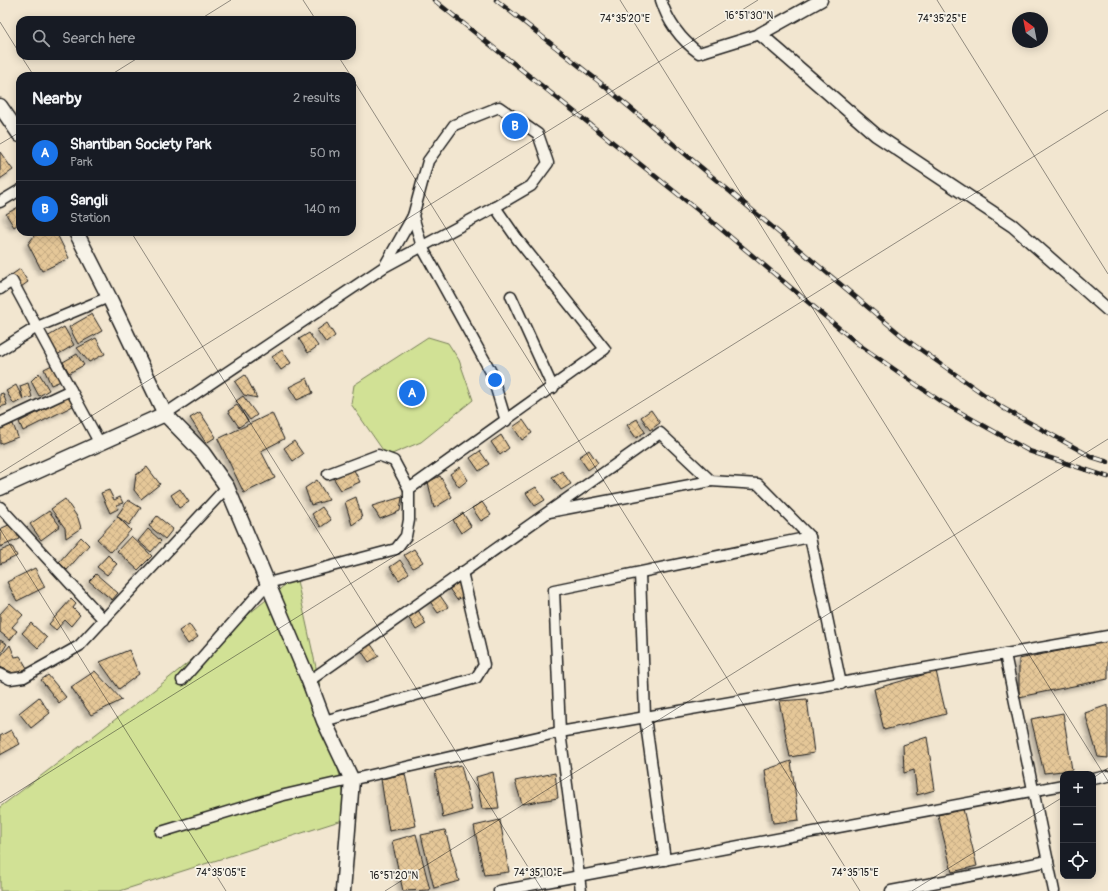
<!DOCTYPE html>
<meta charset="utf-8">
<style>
:root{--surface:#171b24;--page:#242831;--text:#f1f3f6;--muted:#9ea1a6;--line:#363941;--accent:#1a73e8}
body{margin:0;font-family:Pangolin,sans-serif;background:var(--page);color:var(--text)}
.controls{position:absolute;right:12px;bottom:12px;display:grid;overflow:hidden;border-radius:8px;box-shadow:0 2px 10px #0003}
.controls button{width:36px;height:36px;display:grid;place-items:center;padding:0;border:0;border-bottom:1px solid var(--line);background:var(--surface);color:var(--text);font:20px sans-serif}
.compass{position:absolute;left:1012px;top:12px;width:36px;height:36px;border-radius:50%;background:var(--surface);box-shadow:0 2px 10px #0003;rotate:328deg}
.you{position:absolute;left:495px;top:380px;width:14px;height:14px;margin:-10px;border:3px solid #fff;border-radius:50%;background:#1a73e8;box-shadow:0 0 0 6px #1a73e833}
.badge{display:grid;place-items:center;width:26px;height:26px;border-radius:50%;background:var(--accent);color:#fff;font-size:13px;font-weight:700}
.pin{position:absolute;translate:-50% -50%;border:2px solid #fff;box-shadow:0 1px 4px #0006}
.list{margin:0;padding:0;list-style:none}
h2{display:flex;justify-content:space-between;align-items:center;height:52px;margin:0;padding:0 16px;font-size:17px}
h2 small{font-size:13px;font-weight:400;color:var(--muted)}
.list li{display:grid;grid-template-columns:26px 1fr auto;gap:12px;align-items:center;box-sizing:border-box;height:56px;padding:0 16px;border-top:1px solid var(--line)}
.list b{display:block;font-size:15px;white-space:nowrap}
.list p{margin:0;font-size:13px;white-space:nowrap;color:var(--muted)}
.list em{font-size:13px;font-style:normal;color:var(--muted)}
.icon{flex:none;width:22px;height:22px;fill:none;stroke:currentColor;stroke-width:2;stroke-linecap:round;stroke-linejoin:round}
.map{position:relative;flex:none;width:1108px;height:891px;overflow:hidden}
.search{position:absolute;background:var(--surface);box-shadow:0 2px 10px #0003;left:16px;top:16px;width:340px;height:44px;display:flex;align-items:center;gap:10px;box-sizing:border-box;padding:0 14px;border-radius:12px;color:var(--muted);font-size:15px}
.panel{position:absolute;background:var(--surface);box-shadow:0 2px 10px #0003;left:16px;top:72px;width:340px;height:164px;border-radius:12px}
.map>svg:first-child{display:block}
.green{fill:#d1e195;stroke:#767e58}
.building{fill:url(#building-cross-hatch);stroke:#1c1c1c;filter:url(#shadow)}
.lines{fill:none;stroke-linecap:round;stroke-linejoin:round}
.minor-casing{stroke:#1c1c1c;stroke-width:13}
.tertiary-casing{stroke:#1c1c1c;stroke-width:15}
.secondary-casing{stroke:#1c1c1c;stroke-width:17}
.minor{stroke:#f7f3e8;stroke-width:10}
.tertiary{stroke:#f7f3e8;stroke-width:12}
.secondary{stroke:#f7f3e8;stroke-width:14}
.rail-casing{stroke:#1c1c1c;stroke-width:4.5}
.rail{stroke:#f7f3e8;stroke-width:3;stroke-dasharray:9;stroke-linecap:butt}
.ticks{fill:none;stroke:#1c1c1c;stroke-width:1;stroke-opacity:0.45}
.ticks-label{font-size:10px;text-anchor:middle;fill:#1c1c1c;stroke:#f7f3e8;stroke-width:3.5;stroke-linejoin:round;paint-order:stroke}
</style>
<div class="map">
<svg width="1108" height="891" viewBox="0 0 1108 891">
<defs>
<pattern id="building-cross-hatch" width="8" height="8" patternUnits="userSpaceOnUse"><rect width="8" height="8" fill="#e5c798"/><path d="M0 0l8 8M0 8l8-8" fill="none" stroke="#c4aa82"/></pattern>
<filter id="shadow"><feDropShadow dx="-3.5" dy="3.5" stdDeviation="2" flood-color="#0004"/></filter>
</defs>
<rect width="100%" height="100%" fill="#f2e6d0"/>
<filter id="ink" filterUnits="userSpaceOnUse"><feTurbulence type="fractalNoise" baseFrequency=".025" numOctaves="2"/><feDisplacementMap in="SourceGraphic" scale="8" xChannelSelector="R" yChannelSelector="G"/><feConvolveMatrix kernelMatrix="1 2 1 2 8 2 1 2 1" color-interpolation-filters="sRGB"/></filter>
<g filter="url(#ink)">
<g class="green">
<polygon points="428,337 448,343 459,360 473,400 421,442 387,456 351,404 354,385"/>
<polygon points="296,576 349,818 120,891 0,891 0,807 154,690"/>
</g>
<g class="building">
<polygon points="0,152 13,170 0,179"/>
<polygon points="20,206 20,223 14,227 6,214"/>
<polygon points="37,232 56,232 69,258 42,271 28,244"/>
<polygon points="20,269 28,282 18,289 10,276"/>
<polygon points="92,314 102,331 78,344 69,327"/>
<polygon points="327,323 335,336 326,343 317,330"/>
<polygon points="64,327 74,345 57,355 47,337"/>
<polygon points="309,333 318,346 308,353 299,339"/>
<polygon points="96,338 105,354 89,362 77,348"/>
<polygon points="282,350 291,363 281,370 272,357"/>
<polygon points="77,354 84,365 69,373 63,362"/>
<polygon points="54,364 61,381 51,385 44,369"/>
<polygon points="39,373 49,390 39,396 31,381"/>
<polygon points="245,375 257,398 244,395 235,382"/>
<polygon points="307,378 313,393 297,400 289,387"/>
<polygon points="28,383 32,397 23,399 20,386"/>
<polygon points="16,385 23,399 14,404 6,391"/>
<polygon points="3,393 7,405 0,407 0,394"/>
<polygon points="243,396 257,415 250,420 236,401"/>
<polygon points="68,397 73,406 23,431 19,422"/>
<polygon points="237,405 248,421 239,427 228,411"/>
<polygon points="651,410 660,423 650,430 641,417"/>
<polygon points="200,412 216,437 206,443 190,418"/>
<polygon points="272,413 284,439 261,451 275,478 244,493 218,439"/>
<polygon points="637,419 645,432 636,438 627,425"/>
<polygon points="523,420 532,433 522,440 513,427"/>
<polygon points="13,424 18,437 0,444 0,429"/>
<polygon points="501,435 509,448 500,455 491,442"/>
<polygon points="294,441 303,454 293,461 284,448"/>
<polygon points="589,450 598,463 588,470 579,457"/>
<polygon points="480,451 489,464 479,471 470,458"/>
<polygon points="351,464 360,482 341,490 332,476"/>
<polygon points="147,467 160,484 141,499 134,490 136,475"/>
<polygon points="460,467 468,480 459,487 450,474"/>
<polygon points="562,471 571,484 561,490 552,477"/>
<polygon points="440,476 452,497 434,508 428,482"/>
<polygon points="317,480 329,500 311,505 305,488"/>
<polygon points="536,487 545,500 535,506 526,493"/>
<polygon points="180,489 189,502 179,508 171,495"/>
<polygon points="109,490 114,500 120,497 123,503 117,505 118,509 110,513 101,493"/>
<polygon points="356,497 362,518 352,525 345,502"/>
<polygon points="402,497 400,511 380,519 372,506"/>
<polygon points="65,499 78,518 81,528 66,538 65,528 51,509"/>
<polygon points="128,500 141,508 129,525 117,516"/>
<polygon points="482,502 491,515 481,521 472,508"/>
<polygon points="322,507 331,520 321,527 312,514"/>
<polygon points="49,511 60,526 41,540 30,524"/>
<polygon points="463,513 471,526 461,533 453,520"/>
<polygon points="157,516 173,529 165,539 149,526"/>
<polygon points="118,517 131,530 111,552 97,539"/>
<polygon points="13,523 19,539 0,547 0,529"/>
<polygon points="148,529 161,541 151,552 138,541"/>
<polygon points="131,536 152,556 138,570 117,551"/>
<polygon points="81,537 89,545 67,570 59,562"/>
<polygon points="12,546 17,556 0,564 0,551"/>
<polygon points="414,549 423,562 413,568 404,555"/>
<polygon points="108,555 117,564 107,575 97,567"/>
<polygon points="400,560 409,573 399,580 390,567"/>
<polygon points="35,568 45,587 17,601 7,582"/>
<polygon points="96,574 118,593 112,600 89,581"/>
<polygon points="458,581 467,594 457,600 448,587"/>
<polygon points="439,594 448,607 438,613 429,600"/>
<polygon points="71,599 76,604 73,608 80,615 71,626 65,620 56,630 49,624"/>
<polygon points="10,603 23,615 12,627 17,631 10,640 0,632 0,614"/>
<polygon points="418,610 426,624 416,630 408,617"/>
<polygon points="31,623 47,638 38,648 22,633"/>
<polygon points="189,624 198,637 188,644 179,631"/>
<polygon points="0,640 7,644 0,655"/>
<polygon points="1108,641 1108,679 1019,697 1019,659"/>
<polygon points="370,643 379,656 369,662 360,649"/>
<polygon points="10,645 15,657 20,656 27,668 16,674 0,667 0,657"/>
<polygon points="129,650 139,674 119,689 100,662"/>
<polygon points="95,671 122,700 91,715 71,687"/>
<polygon points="936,671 946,714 884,730 874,689"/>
<polygon points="48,675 66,697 59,703 41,680"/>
<polygon points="39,697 50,713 31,728 19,713"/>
<polygon points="807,699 814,753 790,757 779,701"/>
<polygon points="1108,705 1108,758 1098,757 1085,713"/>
<polygon points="1063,713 1072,770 1044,773 1031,719"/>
<polygon points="11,730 20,744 0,755 0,736"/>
<polygon points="927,737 935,790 917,795 914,770 904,773 903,745"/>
<polygon points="791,761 799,820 773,823 765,770"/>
<polygon points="461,765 472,810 443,818 435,771"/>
<polygon points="493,772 499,808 482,809 476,777"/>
<polygon points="555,773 558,798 522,804 515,781"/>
<polygon points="405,774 416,826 389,831 381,779"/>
<polygon points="963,809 977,866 952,872 938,815"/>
<polygon points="500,820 509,872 484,875 474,826"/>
<polygon points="445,830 459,881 434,888 421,835"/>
<polygon points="416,834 430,890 403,891 392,841"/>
</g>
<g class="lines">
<g class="minor-casing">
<g id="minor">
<path d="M661,0C668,23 680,39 699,53L760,34"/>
<polyline points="0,202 20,190"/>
<polyline points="413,216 422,247 491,372 506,421"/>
<polyline points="0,289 12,281 99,442"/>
<polyline points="511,296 553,388"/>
<polyline points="0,350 37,327 109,297"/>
<polyline points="165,414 384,267 495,207 531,186 548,163 538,134 499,107 454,125 428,161 413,216 384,267"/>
<polyline points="0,423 71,390"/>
<polyline points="328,474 378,455 394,461 409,489"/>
<polyline points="0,507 104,620"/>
<polyline points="549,512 711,481"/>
<polyline points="810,537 841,684"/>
<polyline points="640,573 645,717 665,860"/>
<polyline points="1005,654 1054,891"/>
<polyline points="0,674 10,679 24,677 79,646 227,487"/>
<polyline points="182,680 268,583 396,549 406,536 409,520 409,489 605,349 518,240 495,207"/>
<polyline points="309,681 660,433 711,481 758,484 810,537 554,590 560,732 581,891"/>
<polyline points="324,721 476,678 484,665 462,572"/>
<polyline points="1093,779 1108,776"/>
<polyline points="161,832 280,796 560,732 1108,636"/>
<polyline points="499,891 1063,785"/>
<polyline points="891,891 1048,861"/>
</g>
</g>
<g class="tertiary-casing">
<polyline id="tertiary" points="821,0 760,34 876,135 1013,226 1108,310"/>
</g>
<g class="secondary-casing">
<g id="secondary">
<polyline points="0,106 20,135"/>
<polyline points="76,232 109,297 165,414"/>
<polyline points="0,488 165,414 203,453 227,487 309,681 324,721 352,780 343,891"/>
</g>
</g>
<use href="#minor" class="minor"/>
<use href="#tertiary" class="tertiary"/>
<use href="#secondary" class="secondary"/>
<g class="rail-casing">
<g id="rail">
<polyline points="434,0 709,219 858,344 940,401 1029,451 1108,477"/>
<polyline points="496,0 597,80 907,340 1003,408 1092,457 1108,462"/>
</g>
</g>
<use href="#rail" class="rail"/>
</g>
</g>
<path class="ticks" d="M303,0L316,20M620,0L1108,781M937,0L1108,274M199,20L231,0M0,22L20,54M21,56L34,76M338,56L351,76M109,76L141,56M352,78L860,891M0,144L20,132M131,232L543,891M0,473L758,0M0,529L226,891M1093,778L1108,768M0,803L1108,110M385,891L1108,439M912,891L1063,797"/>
<g class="ticks-label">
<text x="749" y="19">16°51'30"N</text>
<text x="625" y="22">74°35'20"E</text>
<text x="942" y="22">74°35'25"E</text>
<text x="221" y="876">74°35'05"E</text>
<text x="538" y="876">74°35'10"E</text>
<text x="855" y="876">74°35'15"E</text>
<text x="394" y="879">16°51'20"N</text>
</g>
</svg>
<div class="controls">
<button>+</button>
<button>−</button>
<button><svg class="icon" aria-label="locate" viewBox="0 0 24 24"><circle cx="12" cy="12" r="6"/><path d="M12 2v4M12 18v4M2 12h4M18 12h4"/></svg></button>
</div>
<svg class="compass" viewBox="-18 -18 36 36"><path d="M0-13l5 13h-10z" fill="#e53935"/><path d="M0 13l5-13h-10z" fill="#9ea1a6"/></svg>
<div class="you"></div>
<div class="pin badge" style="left:412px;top:393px">A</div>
<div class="pin badge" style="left:515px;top:126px">B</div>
<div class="search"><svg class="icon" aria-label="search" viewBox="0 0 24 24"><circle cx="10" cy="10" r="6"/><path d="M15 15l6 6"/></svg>Search here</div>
<section class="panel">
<h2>Nearby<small>2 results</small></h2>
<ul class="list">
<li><span class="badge">A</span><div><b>Shantiban Society Park</b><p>Park</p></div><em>50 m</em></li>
<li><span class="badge">B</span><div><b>Sangli</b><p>Station</p></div><em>140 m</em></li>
</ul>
</section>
</div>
